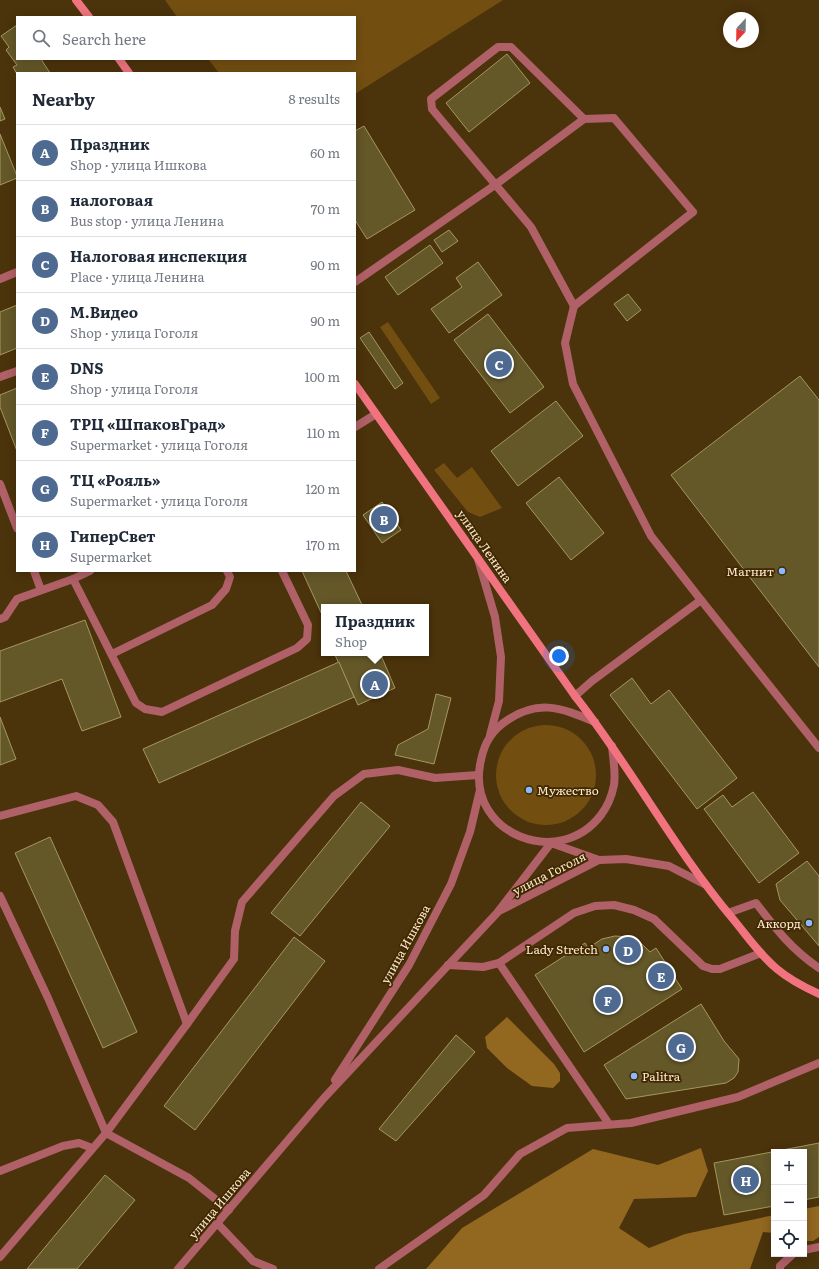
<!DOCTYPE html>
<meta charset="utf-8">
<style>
:root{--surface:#fff;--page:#f2f2f3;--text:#1f2937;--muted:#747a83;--line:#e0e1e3;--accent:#4f6a90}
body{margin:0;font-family:Literata,serif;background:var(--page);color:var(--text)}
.controls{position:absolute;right:12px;bottom:12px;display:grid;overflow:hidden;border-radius:0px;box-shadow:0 2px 10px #0003}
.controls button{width:36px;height:36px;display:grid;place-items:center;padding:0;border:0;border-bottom:1px solid var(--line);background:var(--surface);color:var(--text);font:20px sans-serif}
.compass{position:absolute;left:723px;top:12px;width:36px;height:36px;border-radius:50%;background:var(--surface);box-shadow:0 2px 10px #0003;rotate:202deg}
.you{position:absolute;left:559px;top:656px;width:14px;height:14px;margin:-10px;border:3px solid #fff;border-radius:50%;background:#1a73e8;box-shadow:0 0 0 6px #1a73e833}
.badge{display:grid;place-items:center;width:26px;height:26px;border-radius:50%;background:var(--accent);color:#fff;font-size:13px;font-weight:700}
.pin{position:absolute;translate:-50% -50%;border:2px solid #fff;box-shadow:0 1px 4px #0006}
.popup{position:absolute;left:321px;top:604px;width:108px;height:52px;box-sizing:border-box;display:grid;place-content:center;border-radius:0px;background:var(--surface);filter:drop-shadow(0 1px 3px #0005);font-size:13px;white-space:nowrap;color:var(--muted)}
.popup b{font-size:15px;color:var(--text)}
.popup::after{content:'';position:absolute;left:50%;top:100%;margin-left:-8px;border:8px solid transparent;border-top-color:var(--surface)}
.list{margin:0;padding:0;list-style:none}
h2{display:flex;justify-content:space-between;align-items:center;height:52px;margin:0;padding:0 16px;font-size:17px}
h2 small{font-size:13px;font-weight:400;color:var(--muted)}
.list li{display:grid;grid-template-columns:26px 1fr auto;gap:12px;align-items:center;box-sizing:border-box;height:56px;padding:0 16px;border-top:1px solid var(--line)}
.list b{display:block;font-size:15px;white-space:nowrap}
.list p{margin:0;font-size:13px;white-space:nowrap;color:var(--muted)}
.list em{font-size:13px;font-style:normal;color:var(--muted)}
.icon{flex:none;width:22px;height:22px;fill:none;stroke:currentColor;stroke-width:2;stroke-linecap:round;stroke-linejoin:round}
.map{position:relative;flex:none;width:819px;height:1269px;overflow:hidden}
.search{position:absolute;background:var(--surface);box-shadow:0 2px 10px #0003;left:16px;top:16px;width:340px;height:44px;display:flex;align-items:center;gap:10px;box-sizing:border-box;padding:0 14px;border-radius:0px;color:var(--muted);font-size:15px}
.panel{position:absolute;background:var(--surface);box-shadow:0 2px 10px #0003;left:16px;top:72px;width:340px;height:500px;border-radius:0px}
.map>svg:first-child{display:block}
.green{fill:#724e11}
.forest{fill:#926720}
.building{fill:#645829;stroke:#a6975d}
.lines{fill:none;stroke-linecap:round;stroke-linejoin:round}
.service{stroke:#b06067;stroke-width:8}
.tertiary{stroke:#b06067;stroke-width:8}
.secondary{stroke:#f17380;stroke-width:8}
.poi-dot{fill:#89bafc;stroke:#402800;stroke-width:1.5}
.labels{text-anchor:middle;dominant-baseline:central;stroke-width:3.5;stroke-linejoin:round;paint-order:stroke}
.street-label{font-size:12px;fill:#fce9cf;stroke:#402800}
.poi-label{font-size:12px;fill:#fce9cf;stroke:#402800;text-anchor:end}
</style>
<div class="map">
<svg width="819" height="1269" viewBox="0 0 819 1269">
<rect width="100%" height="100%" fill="#4b330b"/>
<g class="green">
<polygon points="165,0 503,0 355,94 355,73 219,73 208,59 355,59 355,17 177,17"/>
<polygon points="388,322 440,398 431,404 380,327"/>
<polygon points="444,463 457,478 472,467 502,508 480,517 468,512 434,470"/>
<circle cx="546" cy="775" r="50"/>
</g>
<g class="forest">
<polygon points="507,1017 554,1064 560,1073 560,1081 553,1088 532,1086 507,1068 487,1048 485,1037"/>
<polygon points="701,1148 708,1171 696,1197 634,1199 619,1228 649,1248 685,1234 774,1215 774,1233 763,1232 750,1269 426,1269 462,1228 593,1149 658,1165"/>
<polygon points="819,1206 819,1237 813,1241 804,1241 804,1209"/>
</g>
<g class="building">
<polygon points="17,25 17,59 41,59 50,73 17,74 13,67 17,65 6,50 9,47 1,36"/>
<polygon points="507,54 530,83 469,132 446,103"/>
<polygon points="0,107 5,119 0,121"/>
<polygon points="364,126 415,210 367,239 355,220 355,131"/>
<polygon points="0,134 17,176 17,178 0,185"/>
<polygon points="449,230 458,241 442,252 434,240"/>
<polygon points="430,245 443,263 398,295 385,277"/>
<polygon points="478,262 502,295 449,333 431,309 462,287 456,278"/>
<polygon points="628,294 641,310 627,321 614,304"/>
<polygon points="17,305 17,348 0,355 0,312"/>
<polygon points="488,314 544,387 510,413 454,340"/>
<polygon points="369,332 403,383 395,389 360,338"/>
<polygon points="800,376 819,400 819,667 671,475"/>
<polygon points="17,388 17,451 0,407 0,395"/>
<polygon points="556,401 583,436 518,486 491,451"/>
<polygon points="559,477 604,533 571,560 526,503"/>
<polygon points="382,502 401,530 382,543 363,515"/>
<polygon points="302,571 346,571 363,607 324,607 324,619"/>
<polygon points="85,620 121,717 82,731 62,679 0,702 0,651"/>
<polygon points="340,653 380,653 395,688 358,705 335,655"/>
<polygon points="339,662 354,697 159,783 143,749"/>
<polygon points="632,678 651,704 669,690 737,778 697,809 610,695"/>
<polygon points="436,694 451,698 434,764 395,755 398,745 428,729"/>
<polygon points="0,717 16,759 0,765"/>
<polygon points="753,792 799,853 759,883 704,809 723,795 732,807"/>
<polygon points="361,802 390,826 300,936 271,913"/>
<polygon points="50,837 137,1032 103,1048 15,853"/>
<polygon points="807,861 819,876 819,946 780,900 776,884"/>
<polygon points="615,936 629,937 641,943 650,952 656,948 682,989 584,1052 535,975 585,943 588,948 602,939"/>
<polygon points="294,937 325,961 195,1130 164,1106"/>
<polygon points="701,1004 724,1041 739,1059 738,1072 734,1078 726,1083 626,1099 604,1065"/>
<polygon points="456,1035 475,1052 396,1141 379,1129"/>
<polygon points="819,1143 819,1197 804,1200 804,1152 774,1152 774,1206 724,1215 714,1163"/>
<polygon points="105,1175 135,1200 77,1269 27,1269"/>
</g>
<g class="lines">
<g class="service">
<polyline points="0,279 17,272"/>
<polyline points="355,282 495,185 584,119 511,47 498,47 431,99 432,109 531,227 574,306 693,212 614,118 584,119"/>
<polyline points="574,306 565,343 573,384 651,536 701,600 819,748"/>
<polyline points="0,377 17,371"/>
<polyline points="355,427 376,414"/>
<polyline points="0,484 17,528"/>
<polyline points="34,571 41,590"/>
<polyline points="73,579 136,703 145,709 162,712 297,648 307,639 308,625 282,571"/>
<polyline points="0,619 5,617 17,599 73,579 90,571"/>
<polyline points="112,654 212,605 226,589 230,577 227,571"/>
<polyline points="575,696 592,681 701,600"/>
<polyline points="0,816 76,796 98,805 113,822 187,1024"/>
<polyline points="0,896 48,998 106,1133 189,1178 229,1210"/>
<path d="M728,913L756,903C776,929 791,949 819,968"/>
<polyline points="499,963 609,1124"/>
<polyline points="448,965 483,967 499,963 574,913 595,906 614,905 634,910 654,919 703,966 712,969 720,969 761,953"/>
<polyline points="0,1171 63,1146 79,1143 92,1148"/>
<polyline points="218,1224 253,1261 273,1269"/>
<polyline points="804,1250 819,1247"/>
<polyline points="0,1257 106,1133 187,1024 234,959 235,931 242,902 334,796 364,774 398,770 435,778 478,775"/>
<polyline points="379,1269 484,1195 520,1154 567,1128 631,1123 738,1097 819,1063"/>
<polyline points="780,1269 780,1266 793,1254"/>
</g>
<g class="tertiary">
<polyline points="478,559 495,617 501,657 499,701 490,735"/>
<path d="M595,722C560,707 536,698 502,724C488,735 483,748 480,765C468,834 559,870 601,815C607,807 612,795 614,785C616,772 613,759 612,746"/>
<polyline points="499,911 599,860 626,859 669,866 704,884"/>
<polyline points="335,1080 409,965 451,884 470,832 480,790"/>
<polyline points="178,1269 324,1098 497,913 551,843 599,860"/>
</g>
<g class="secondary">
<polyline points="76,0 89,17"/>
<polyline points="119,59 129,73"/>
<path d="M355,384L575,696C631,767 674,849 733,919C747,936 760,955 777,969C790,980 804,987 819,994"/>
</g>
</g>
<g class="poi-dot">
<circle cx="782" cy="571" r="4"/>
<circle cx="529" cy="790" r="4"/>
<circle cx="809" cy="923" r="4"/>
<circle cx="606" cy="949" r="4"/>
<circle cx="634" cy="1076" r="4"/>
</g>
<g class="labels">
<g class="street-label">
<text transform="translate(485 546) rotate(55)">улица Ленина</text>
<text transform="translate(549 873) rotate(-27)">улица Гоголя</text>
<text transform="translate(405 944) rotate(-61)">улица Ишкова</text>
<text transform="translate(219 1203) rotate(-50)">улица Ишкова</text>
</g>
<g class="poi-label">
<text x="774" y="571">Магнит</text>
<text x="537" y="790" text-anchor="start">Мужество</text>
<text x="801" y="923">Аккорд</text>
<text x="598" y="949">Lady Stretch</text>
<text x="642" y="1076" text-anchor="start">Palitra</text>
</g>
</g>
</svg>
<div class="controls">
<button>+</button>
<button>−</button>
<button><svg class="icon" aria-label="locate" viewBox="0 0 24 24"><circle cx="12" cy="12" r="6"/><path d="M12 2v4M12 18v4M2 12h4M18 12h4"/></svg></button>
</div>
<svg class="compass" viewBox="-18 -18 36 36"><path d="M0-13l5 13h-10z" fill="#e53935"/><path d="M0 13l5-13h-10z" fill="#747a83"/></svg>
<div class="you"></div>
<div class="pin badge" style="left:375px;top:684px">A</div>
<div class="popup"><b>Праздник</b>Shop</div>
<div class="pin badge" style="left:384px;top:519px">B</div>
<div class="pin badge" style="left:499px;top:364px">C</div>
<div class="pin badge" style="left:628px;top:950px">D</div>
<div class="pin badge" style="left:661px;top:976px">E</div>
<div class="pin badge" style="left:608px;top:1000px">F</div>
<div class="pin badge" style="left:681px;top:1047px">G</div>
<div class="pin badge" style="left:746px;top:1180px">H</div>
<div class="search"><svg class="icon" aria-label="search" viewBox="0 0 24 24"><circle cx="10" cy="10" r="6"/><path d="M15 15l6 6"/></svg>Search here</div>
<section class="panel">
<h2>Nearby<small>8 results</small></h2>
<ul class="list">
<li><span class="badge">A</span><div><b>Праздник</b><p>Shop · улица Ишкова</p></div><em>60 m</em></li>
<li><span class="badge">B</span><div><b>налоговая</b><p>Bus stop · улица Ленина</p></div><em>70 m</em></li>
<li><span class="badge">C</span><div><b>Налоговая инспекция</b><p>Place · улица Ленина</p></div><em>90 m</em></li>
<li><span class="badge">D</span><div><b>M.Видео</b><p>Shop · улица Гоголя</p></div><em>90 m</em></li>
<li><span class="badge">E</span><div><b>DNS</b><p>Shop · улица Гоголя</p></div><em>100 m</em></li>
<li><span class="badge">F</span><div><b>ТРЦ «ШпаковГрад»</b><p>Supermarket · улица Гоголя</p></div><em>110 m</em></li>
<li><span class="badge">G</span><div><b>ТЦ «Рояль»</b><p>Supermarket · улица Гоголя</p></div><em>120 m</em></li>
<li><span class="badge">H</span><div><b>ГиперСвет</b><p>Supermarket</p></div><em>170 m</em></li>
</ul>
</section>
</div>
